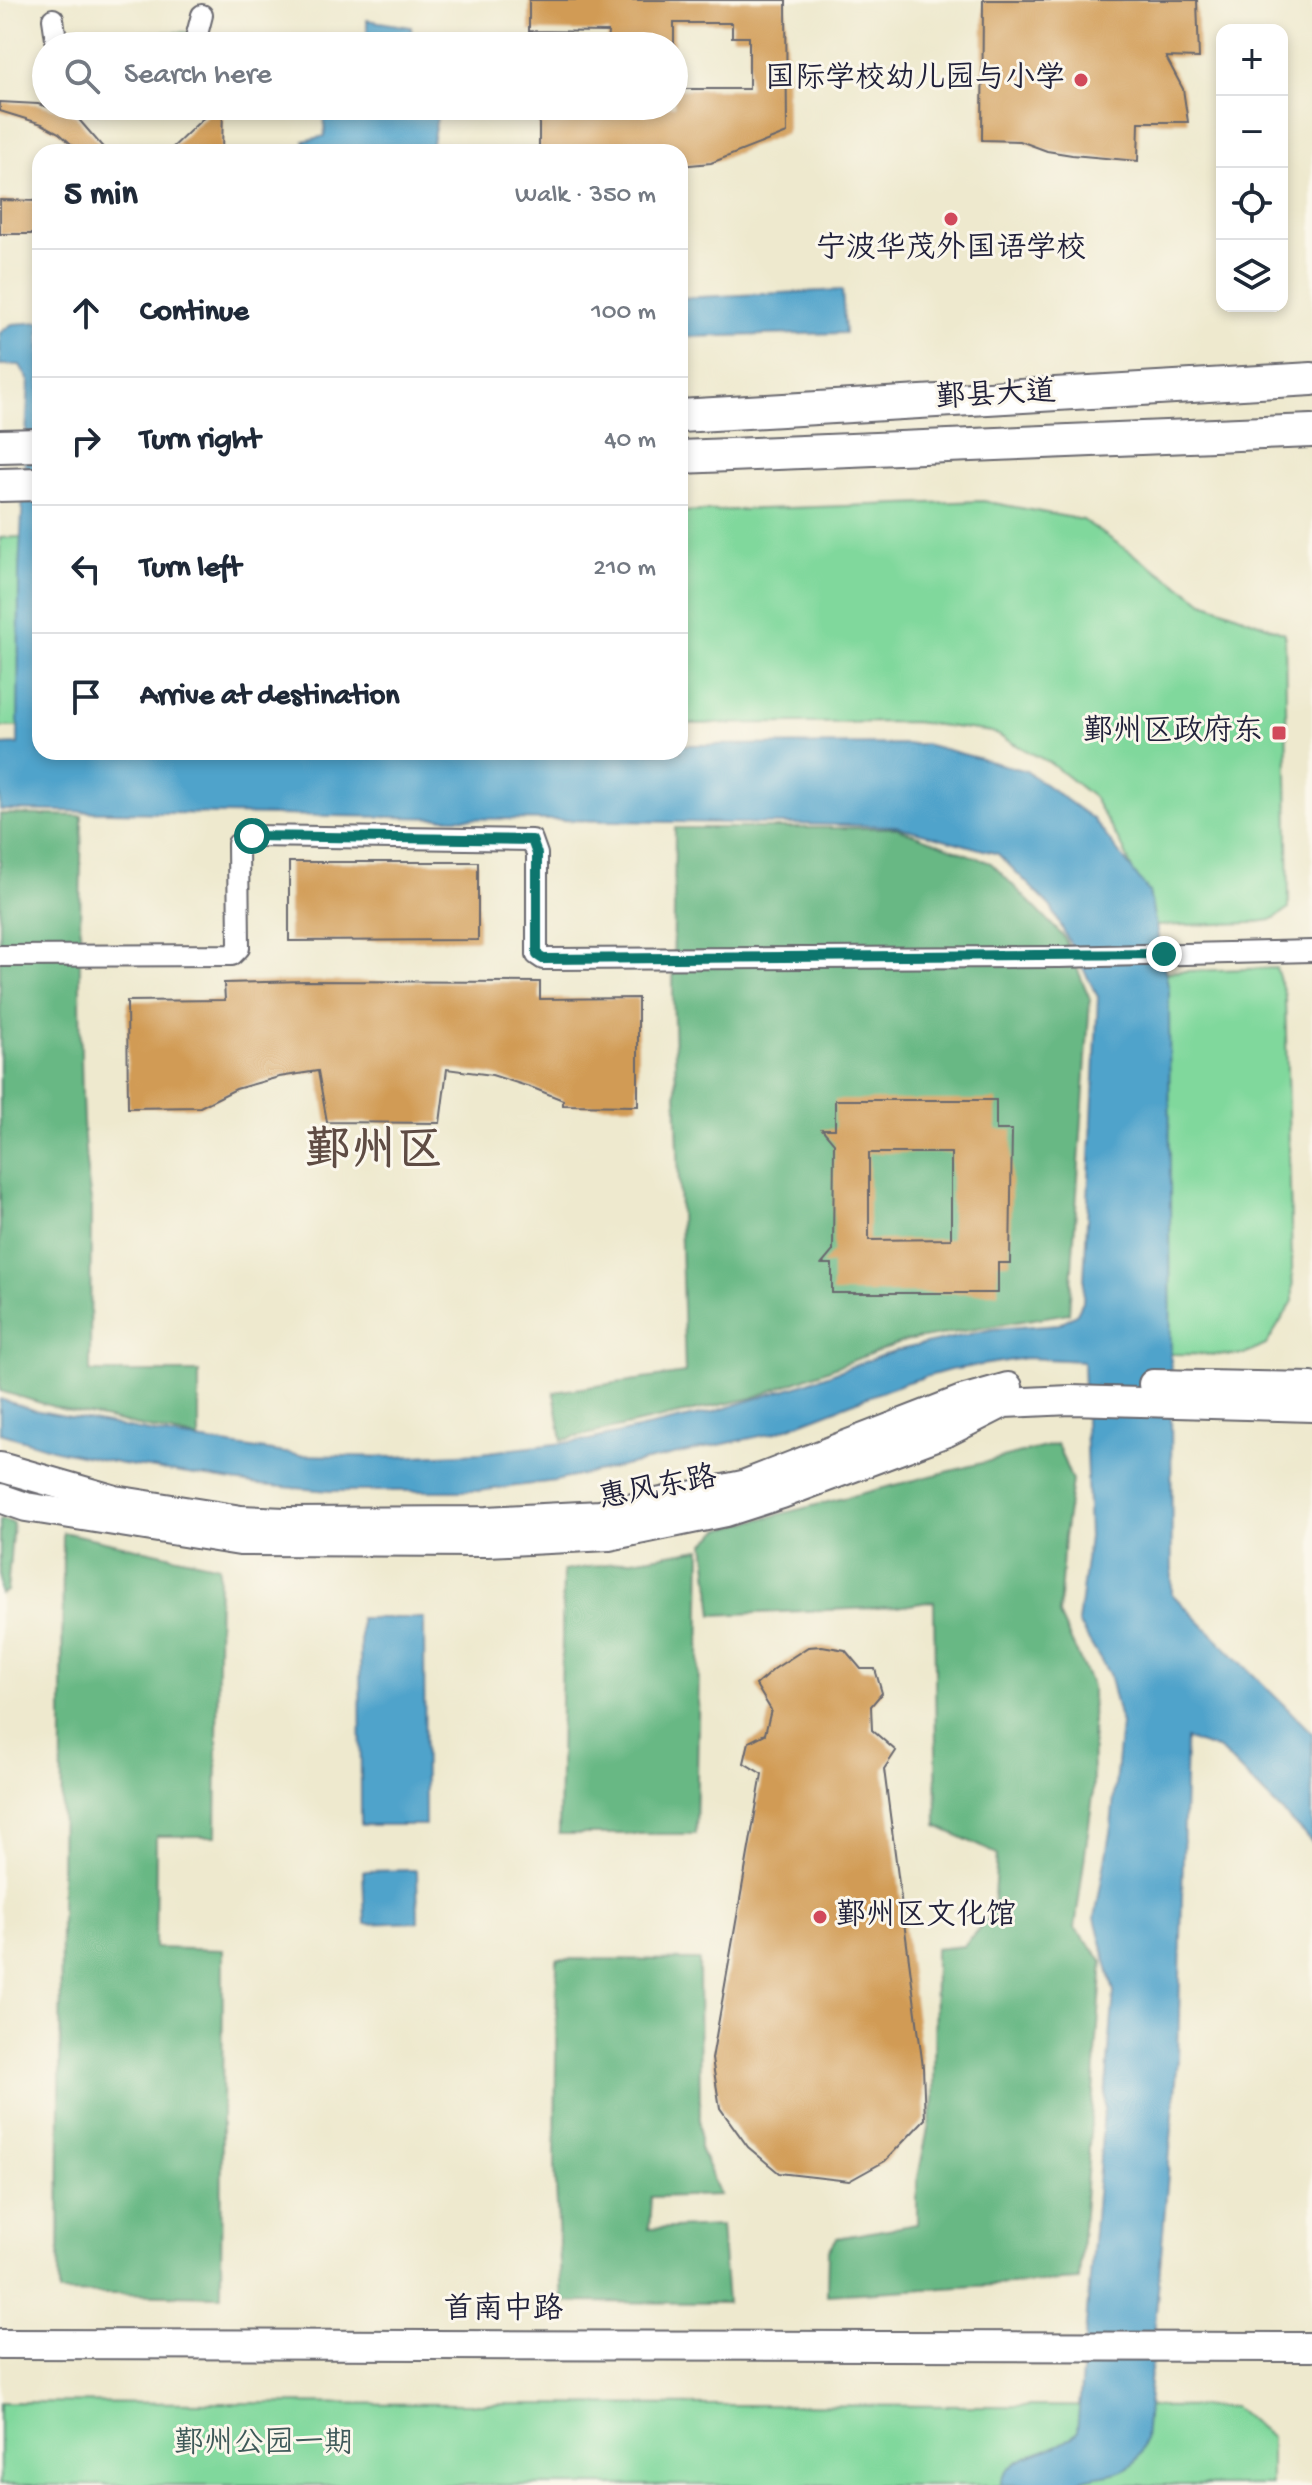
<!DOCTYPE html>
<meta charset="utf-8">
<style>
:root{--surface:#fff;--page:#f6f6f7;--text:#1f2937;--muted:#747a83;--line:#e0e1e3}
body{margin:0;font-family:"Gochi Hand","LXGW WenKai TC",sans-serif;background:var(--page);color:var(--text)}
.controls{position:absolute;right:24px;top:24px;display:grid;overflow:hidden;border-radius:16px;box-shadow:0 4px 12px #0003}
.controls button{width:72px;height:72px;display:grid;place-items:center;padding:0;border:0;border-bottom:2px solid var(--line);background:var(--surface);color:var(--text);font:40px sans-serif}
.stop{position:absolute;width:24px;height:24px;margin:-18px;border:6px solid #0f766e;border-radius:50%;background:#fff}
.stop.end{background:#0f766e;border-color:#fff;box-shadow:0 2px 8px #0008}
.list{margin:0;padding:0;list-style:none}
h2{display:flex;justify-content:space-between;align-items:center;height:104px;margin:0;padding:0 32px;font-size:34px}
h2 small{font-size:26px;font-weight:400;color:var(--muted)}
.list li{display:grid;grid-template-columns:52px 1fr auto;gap:24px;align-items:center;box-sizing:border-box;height:128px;padding:0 32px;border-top:2px solid var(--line)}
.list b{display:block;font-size:30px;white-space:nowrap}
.list em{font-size:26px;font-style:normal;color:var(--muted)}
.icon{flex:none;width:44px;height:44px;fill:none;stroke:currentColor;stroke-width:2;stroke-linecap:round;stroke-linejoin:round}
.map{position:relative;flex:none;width:1312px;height:2485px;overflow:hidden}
.search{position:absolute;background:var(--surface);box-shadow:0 4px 12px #0003;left:32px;top:32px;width:656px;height:88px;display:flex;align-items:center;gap:20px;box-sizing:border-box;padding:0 28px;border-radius:44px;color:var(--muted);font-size:30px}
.panel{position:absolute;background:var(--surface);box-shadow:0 4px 12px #0003;left:32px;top:144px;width:656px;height:616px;border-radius:24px}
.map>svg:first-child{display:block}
.green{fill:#80d89c;stroke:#517d6c;stroke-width:2}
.forest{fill:#68b884;stroke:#456d60;stroke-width:2}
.water{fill:#50a3cb;stroke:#396283;stroke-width:2}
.building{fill:#d19b54;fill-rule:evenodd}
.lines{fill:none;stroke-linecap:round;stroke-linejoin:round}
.street-casing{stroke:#69686e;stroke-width:24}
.secondary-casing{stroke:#69686e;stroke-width:32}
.primary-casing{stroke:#69686e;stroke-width:36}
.street{stroke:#fff;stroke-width:20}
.secondary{stroke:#fff;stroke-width:28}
.primary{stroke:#fff;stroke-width:32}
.route{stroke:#0f766e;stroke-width:10}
.poi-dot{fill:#d1495b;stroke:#fbf7ec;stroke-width:3}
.labels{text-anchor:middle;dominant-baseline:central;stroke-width:6;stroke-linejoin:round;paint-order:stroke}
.poi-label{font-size:30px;fill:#22223b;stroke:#fbf7ec;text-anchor:end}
.street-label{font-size:30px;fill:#22223b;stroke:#fbf7ec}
.park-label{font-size:30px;fill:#3e5958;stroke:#fbf7ec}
.town-label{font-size:46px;font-weight:bold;fill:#5f4c44;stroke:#fbf7ec}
</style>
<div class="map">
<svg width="1312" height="2485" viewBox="0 0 1312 2485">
<rect width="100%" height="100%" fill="#fbf7ec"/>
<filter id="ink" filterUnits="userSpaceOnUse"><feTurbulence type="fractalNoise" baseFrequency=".0125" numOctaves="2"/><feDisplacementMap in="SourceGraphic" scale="16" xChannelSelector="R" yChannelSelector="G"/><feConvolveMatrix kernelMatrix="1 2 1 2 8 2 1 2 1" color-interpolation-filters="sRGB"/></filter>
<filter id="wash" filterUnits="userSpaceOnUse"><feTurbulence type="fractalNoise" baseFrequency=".006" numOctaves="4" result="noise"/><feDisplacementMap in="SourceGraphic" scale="32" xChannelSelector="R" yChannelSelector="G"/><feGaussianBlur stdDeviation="1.8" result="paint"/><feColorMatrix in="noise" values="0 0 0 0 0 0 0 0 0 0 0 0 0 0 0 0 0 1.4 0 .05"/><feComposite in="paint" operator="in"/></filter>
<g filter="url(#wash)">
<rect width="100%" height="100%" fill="#eee9ce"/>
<g class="green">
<polygon points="190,32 185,46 76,46 70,33"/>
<polygon points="983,501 1083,520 1204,602 1285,633 1289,909 1271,920 1250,923 1155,926 1124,850 1093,797 1050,763 992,732 914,722 680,724 680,512"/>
<polygon points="40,536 40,727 0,727 0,538"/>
<polygon points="1276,968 1285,996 1293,1301 1266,1345 1244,1355 1170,1354 1158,972"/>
<polygon points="0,2402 1234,2407 1271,2437 1271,2485 0,2485"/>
</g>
<g class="forest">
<path d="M0,814L82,816C80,896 79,975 81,1054C82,1103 83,1152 91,1201L90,1372H199V1439L65,1410L0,1391Z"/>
<polygon points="675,828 897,828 991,863 1064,937 1090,999 1069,1313 905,1341 752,1398 562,1440 554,1392 685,1373 673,993"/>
<polygon points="1057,1444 1072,1481 1064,1537 1059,1615 1092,1686 1093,1795 1075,1928 1103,1961 1079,2280 827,2295 828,2252 837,2238 917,2224 917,2182 934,2100 935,1949 964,1946 993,1911 997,1854 937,1826 934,1601 897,1607 713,1615 705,1543 721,1529"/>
<polygon points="0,1519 13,1523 7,1591 0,1594"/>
<polygon points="63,1532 219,1566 216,1836 156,1836 155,1948 223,1950 221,2296 59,2293"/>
<polygon points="701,1549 696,1834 559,1834 563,1571"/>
<polygon points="557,1959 699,1960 700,2148 720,2195 651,2197 649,2229 721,2226 727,2303 562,2302 555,2167"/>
</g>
<g class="water">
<polygon points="367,20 411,27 413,46 367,46"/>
<polygon points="323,106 423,106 437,118 430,152 308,152 304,141 325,136"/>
<polygon points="842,290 845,333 680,337 680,298"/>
<path d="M40,322V752H680V745L925,744L1026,771L1093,819L1149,892L1169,990L1172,1594L1312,1733V1842L1220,1750L1186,1739L1178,2058L1145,2440C1134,2485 1098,2468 1069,2485H1000C1011,2448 1055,2457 1077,2432L1114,1992L1095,1918L1111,1827L1121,1724L1109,1674L1078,1623L1089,1537L1083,1361L1026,1358L950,1370L904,1383L774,1433L555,1481L479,1491H330L259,1485L122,1464L56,1450L0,1433V1399L34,1410L170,1436L299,1455L394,1457L480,1453L589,1440L713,1412L800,1385L894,1351L993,1329L1059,1324L1077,1313L1083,1301L1098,997L1051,907L998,854L896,826L0,810V745L18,744L19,571L29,381L20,365H0V333L12,324Z"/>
<polygon points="360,1618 424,1618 425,1825 361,1825"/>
<polygon points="417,1870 418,1922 365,1924 363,1871"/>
</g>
<g id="blocks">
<g class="building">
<polygon points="529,0 786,0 787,133 711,163 680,166 680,152 539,152 539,106 674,106 674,89 749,89 749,37 732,37 732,23 674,23 674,46 607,46 608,32 529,31"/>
<polygon points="983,0 1197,0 1199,58 1166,57 1183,89 1188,122 1139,122 1138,161 1072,155 1047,151 1020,141 982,140"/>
<polygon points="0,102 38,104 75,115 107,152 80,152 59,133 42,124 0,111"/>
<polygon points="216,106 223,106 222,152 168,152"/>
<polygon points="0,200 40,201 40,234 0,234"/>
<polygon points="289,862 478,862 478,940 289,941"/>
<polygon points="305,981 540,982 540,999 638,998 638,1106 563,1105 563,1100 533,1088 492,1075 447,1069 440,1123 327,1122 318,1071 279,1077 236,1089 200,1107 128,1108 127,1001 225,1000 224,983"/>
<path d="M835,1100H996V1130H1012L1010,1263H998V1293H832V1264H822L833,1251L834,1143L822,1129H835ZM869,1153H951V1239L869,1240Z"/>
<polygon points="822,1646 845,1650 861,1669 875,1669 882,1693 871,1706 872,1730 896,1751 884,1769 923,2067 925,2119 885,2161 849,2181 779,2173 748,2147 720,2108 712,2059 762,1774 744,1763 749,1742 765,1734 771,1710 756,1685 774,1669 808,1647"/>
</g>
</g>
</g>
<g filter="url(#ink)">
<use href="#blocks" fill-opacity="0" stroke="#69686e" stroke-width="2"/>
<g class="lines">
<g class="street-casing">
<g id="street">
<polyline points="53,19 57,46"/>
<polyline points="194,46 202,15"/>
<polyline points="0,956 232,955 239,948 238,844 252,836 532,840 537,854 537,955 543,959 1059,957 1312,951"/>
</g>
</g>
<g class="secondary-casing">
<g id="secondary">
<polyline points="1153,1384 1312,1387"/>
<polyline points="0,1467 115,1500 241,1520 285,1522 487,1521 600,1515 743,1485 962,1400 1008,1387"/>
<polyline points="0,1498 26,1507 240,1541 487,1542 609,1536 726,1512 782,1494 947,1432 1004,1403 1071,1400 1312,1407"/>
<polyline points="0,2344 1312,2347"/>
</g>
</g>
<g class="primary-casing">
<g id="primary">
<polyline points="680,416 1312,379"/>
<polyline points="0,446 40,445"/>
<polyline points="680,457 1312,431"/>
<polyline points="0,485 40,484"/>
</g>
</g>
<use href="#street" class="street"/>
<use href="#secondary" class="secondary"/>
<use href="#primary" class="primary"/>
</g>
</g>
<g class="lines" filter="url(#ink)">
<polyline class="route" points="252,836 532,840 537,854 537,955 543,959 1164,954"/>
</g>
<g class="poi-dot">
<circle cx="1081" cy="80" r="8"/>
<circle cx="951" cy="219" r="8"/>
<rect x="1271" y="725" width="16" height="16" rx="4"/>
<circle cx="820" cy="1917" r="8"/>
</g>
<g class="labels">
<g class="poi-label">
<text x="1065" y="80">国际学校幼儿园与小学</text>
<text x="951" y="250" text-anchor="middle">宁波华茂外国语学校</text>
<text x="1263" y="733">鄞州区政府东</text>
<text x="836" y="1917" text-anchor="start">鄞州区文化馆</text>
</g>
<g class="street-label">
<text transform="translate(996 397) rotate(-3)">鄞县大道</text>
<text transform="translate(658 1490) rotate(-11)">惠风东路</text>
<text x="503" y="2311">首南中路</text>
</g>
<g class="park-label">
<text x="264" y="2445">鄞州公园一期</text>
</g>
<g class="town-label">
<text x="374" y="1155">鄞州区</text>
</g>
</g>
</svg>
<div class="controls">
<button>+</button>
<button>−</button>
<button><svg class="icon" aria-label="locate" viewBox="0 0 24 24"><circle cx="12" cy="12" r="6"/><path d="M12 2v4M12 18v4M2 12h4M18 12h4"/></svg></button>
<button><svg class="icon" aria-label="layers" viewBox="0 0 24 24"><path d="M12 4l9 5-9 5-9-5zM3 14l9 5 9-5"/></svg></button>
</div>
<div class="stop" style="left:252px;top:836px"></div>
<div class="stop end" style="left:1164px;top:954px"></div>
<div class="search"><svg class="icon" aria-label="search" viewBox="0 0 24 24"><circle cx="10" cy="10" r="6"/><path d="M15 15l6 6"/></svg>Search here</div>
<section class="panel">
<h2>5 min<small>Walk · 350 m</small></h2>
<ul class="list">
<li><svg class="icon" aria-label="ahead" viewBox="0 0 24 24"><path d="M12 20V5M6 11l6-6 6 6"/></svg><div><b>Continue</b></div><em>100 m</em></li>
<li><svg class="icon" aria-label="right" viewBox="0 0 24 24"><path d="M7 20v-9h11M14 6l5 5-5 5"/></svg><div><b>Turn right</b></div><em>40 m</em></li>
<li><svg class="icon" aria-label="left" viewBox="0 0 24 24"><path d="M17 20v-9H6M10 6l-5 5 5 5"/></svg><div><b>Turn left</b></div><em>210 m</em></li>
<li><svg class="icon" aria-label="arrive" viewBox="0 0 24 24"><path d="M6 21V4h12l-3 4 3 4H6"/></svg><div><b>Arrive at destination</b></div></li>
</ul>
</section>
</div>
